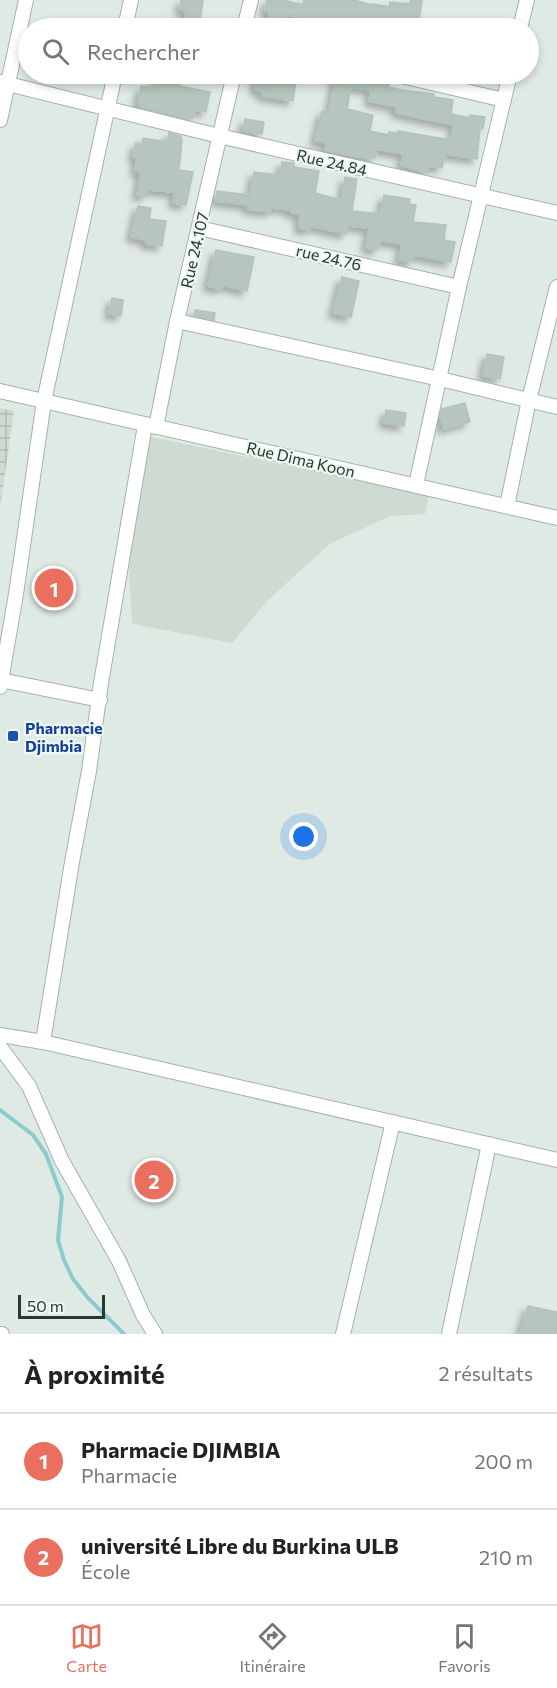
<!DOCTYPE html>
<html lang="fr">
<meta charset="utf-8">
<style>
:root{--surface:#fff;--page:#f2f2f2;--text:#222;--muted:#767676;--line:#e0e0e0;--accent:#ea6f5e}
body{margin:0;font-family:Commissioner,sans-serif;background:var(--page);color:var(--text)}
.scale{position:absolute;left:18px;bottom:15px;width:87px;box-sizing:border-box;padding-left:6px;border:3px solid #223a30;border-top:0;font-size:16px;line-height:21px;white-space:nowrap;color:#223a30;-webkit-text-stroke:4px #f0f7f3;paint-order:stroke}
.you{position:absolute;left:304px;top:837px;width:21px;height:21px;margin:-15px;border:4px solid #fff;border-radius:50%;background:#1a73e8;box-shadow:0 0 0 9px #1a73e833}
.badge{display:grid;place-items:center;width:39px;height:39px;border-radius:50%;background:var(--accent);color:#fff;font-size:20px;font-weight:700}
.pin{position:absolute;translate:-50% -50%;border:3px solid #fff;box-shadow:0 2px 6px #0006}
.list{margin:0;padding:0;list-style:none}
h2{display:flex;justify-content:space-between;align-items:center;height:78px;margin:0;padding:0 24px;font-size:26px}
h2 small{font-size:20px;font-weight:400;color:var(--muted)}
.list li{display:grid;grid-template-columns:39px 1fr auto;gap:18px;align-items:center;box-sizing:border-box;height:96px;padding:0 24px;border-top:2px solid var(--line)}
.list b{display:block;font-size:22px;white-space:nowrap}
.list p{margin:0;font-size:20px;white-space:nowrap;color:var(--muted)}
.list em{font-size:20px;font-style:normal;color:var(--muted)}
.icon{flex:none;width:33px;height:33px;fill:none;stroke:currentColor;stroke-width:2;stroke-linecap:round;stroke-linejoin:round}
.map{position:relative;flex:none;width:557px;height:1334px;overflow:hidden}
.search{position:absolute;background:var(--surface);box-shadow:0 3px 9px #0003;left:18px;right:18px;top:18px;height:66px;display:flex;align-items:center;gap:15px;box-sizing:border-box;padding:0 21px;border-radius:33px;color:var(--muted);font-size:22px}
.sheet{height:270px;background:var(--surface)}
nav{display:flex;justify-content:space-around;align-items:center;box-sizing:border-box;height:84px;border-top:2px solid var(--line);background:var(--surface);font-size:16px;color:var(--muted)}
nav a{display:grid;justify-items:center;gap:3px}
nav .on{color:var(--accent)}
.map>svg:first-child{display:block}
.built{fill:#cfdad3}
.industrial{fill:url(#industrial-grid)}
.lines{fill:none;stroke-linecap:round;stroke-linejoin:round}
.stream{stroke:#8bcbcd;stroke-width:4}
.building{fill:#b6c5bd;stroke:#b3c3bb;stroke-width:1.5;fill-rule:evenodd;filter:url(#shadow)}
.minor-casing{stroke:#a3b2ab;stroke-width:16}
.minor{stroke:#fff;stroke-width:14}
.transit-dot{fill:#1a4fb4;stroke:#f0f7f3;stroke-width:2}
.labels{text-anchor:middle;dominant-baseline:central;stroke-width:4.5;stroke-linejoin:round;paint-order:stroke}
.street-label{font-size:16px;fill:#223a30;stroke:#f0f7f3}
.transit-label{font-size:16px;font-weight:bold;fill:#164399;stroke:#f0f7f3;text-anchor:start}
</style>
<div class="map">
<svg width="557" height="1334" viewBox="0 0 557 1334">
<defs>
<pattern id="industrial-grid" width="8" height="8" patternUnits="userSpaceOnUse" patternTransform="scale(1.5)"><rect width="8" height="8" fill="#cfdad3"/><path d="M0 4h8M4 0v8" fill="none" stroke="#b1bcb5"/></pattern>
<filter id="shadow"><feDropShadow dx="-5" dy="5" stdDeviation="3" flood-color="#0004"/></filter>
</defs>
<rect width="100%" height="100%" fill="#e0eae5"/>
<polygon class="built" points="147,436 429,495 425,514 391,516 331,543 268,600 232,643 132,624 128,550"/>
<polygon class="industrial" points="0,408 14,411 0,508"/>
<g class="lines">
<polyline class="stream" points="0,1110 33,1135 46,1154 62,1197 58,1240 64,1260 73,1279 88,1298 124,1334"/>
</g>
<g class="building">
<polygon points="181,0 203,0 199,28 184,28 186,11 180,10"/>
<polygon points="267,0 283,0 303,5 304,0 353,0 373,5 373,4 389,7 390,2 410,4 411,0 422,0 418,28 349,28 305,21 305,19 287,15 283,28 266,28 270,12 265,11"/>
<polygon points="257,74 297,74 293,101 262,96 263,91 255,90"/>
<path d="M336,74L389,85L388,87L402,90L434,94V97L453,100L451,114L469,118L470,115L485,117L483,128H480L477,159L445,154L442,168L428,166L427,173L401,165L404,154L376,149L375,158L358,157L325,150L327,143L315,141L322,111L329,112ZM351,87L371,90L369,101L397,107L396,113L454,125L451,140L398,131V133L389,132L388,135L370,131L373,115L347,109Z"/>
<polygon points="167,75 181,77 180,86 210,92 206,112 194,110 193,118 184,118 142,108 138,104 141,86 153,88 154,80 166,82"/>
<polygon points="245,119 264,122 262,134 243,131"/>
<polygon points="169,133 181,136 181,140 182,140 179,170 193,172 186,205 173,203 175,192 147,190 146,196 137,195 141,172 135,171 137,158 133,157 136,143 142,145 143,138 167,142"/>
<polygon points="282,162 294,163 294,167 319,171 315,193 342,200 345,177 357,179 352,211 380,214 384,195 410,199 409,204 416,205 413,222 446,225 444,240 455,242 451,262 413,255 412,262 399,260 402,244 382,241 379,242 378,250 366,248 369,228 348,226 346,234 310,226 310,230 299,228 300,214 291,213 292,210 271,208 270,212 248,209 248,205 216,201 217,191 250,195 254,172 280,175"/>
<polygon points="138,206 151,208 149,219 166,221 162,246 146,244 147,240 131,237"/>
<polygon points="216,250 254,257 247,291 222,285 221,289 208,286"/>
<polygon points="342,277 359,281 351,317 333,313"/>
<polygon points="112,298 123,300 121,316 109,314"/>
<polygon points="195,310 215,313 214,320 194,316"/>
<polygon points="487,354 504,357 500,379 483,376"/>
<polygon points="465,403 470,422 444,429 440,416 442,409"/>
<polygon points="386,410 406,413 404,426 384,423"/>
<polygon points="528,1306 557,1312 557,1334 520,1334"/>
</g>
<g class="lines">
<g class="minor-casing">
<g id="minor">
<polyline points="125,28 131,0"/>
<polyline points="244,28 251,0"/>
<polyline points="520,28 527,0"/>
<polyline points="393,74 504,100"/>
<polyline points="0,82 219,136 557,213"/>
<polyline points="0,120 26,0"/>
<polyline points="199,228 459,287"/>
<polyline points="177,321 440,379 557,407"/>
<polyline points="0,391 557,518"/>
<polyline points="156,427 177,321 234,74"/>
<polyline points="416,485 459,287 510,74"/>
<polyline points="507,506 529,400 557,287"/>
<polyline points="1,680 100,700"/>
<polyline points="0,687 16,594 44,401 115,74"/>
<polyline points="0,1035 43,1042 72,862 89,771 101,683 145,425"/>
<polyline points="43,1042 557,1160"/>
<polyline points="0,1047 29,1086 62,1161 119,1261 143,1315 155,1334"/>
<polyline points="0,1334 2,1334"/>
<polyline points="343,1334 393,1122"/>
<polyline points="449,1334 489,1144"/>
</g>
</g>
<use href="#minor" class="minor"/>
</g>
<rect class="transit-dot" x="7" y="730" width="12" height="12" rx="3"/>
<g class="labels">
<g class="street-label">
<text transform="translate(332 162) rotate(13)">Rue 24.84</text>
<text transform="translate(194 250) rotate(-77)">Rue 24.107</text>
<text transform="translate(329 257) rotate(13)">rue 24.76</text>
<text transform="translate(301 459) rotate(13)">Rue Dima Koon</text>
</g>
<g class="transit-label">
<text x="25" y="727">Pharmacie<tspan x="25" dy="18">Djimbia</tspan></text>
</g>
</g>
</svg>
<div class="scale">50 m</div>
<div class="you"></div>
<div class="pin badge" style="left:54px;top:588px">1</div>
<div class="pin badge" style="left:154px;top:1180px">2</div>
<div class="search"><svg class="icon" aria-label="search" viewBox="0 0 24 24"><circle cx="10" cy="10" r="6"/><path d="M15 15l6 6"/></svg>Rechercher</div>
</div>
<section class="sheet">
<h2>À proximité<small>2 résultats</small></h2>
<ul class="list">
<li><span class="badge">1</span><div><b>Pharmacie DJIMBIA</b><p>Pharmacie</p></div><em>200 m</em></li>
<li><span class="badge">2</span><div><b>université Libre du Burkina ULB</b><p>École</p></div><em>210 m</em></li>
</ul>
</section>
<nav>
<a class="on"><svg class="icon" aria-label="map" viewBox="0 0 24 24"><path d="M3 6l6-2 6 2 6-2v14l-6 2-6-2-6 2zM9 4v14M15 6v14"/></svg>Carte</a>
<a><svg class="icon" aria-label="directions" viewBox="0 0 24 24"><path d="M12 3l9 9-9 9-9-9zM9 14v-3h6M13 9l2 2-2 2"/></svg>Itinéraire</a>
<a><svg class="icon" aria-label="saved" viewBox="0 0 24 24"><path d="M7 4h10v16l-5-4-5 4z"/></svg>Favoris</a>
</nav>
